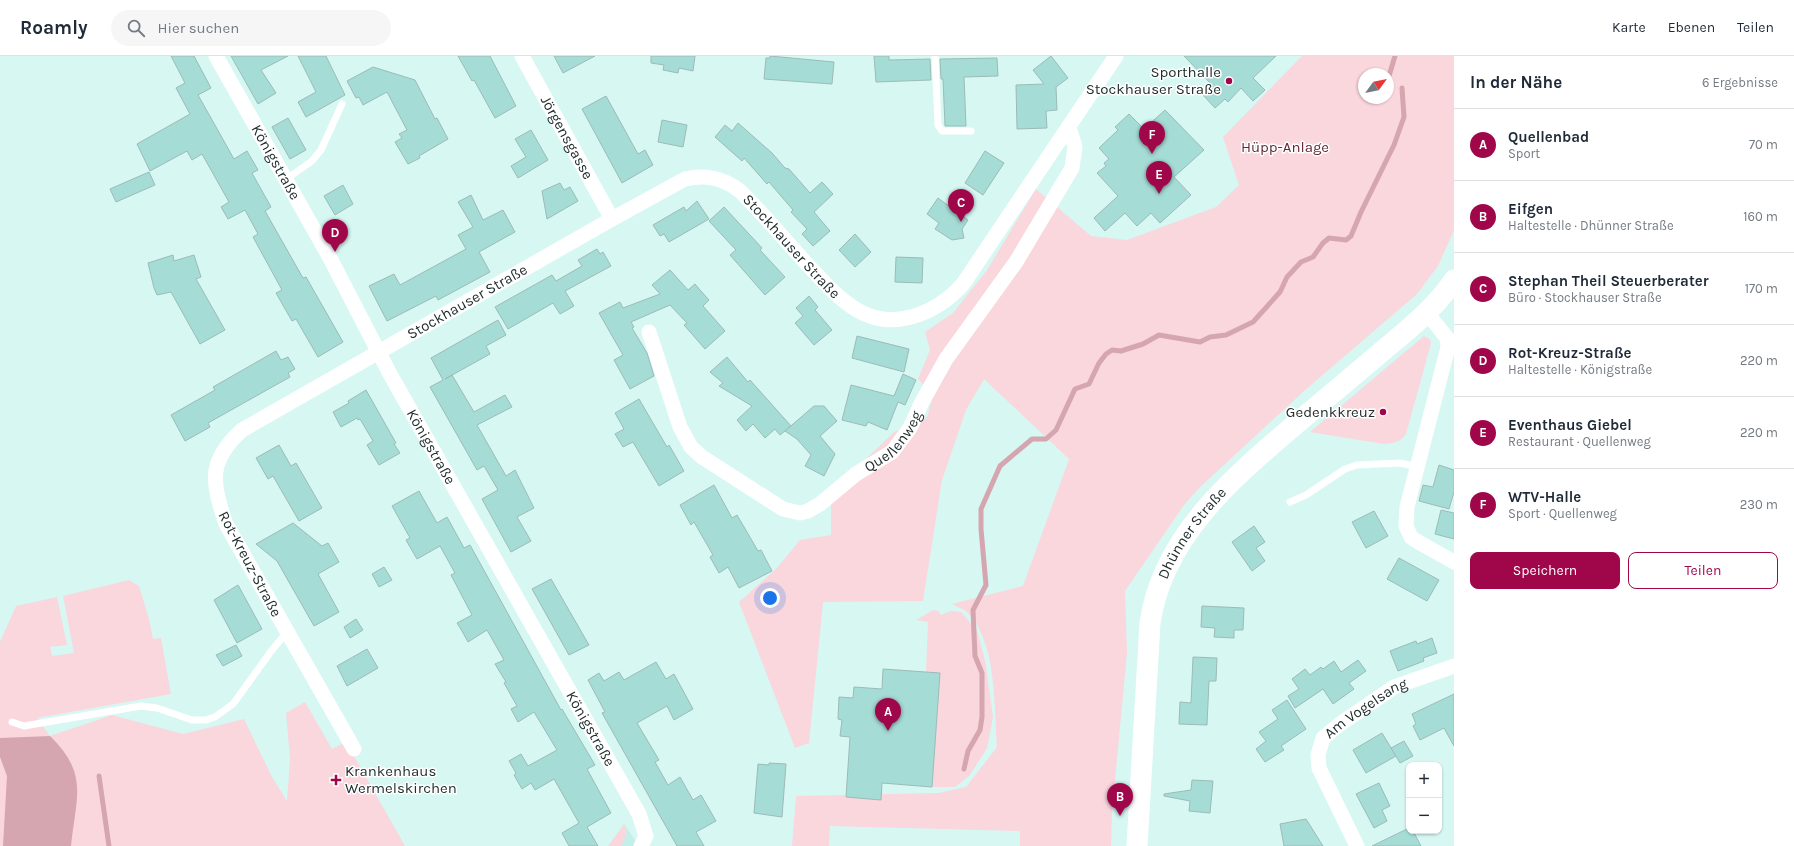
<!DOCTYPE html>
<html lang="de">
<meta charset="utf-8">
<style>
:root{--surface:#fff;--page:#f6f6f7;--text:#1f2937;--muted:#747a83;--line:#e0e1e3;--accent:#a0074a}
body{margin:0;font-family:Karla,sans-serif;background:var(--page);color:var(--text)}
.controls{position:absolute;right:12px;bottom:12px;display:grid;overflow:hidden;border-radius:8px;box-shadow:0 1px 3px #0004}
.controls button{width:36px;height:36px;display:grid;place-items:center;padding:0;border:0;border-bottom:1px solid var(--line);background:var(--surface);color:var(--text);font:20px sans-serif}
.compass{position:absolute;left:1358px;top:12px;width:36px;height:36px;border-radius:50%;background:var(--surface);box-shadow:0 1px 3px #0004;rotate:57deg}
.you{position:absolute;left:770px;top:542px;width:14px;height:14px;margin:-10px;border:3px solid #fff;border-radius:50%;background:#1a73e8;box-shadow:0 0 0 6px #1a73e833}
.badge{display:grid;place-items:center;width:26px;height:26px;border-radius:50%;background:var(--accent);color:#fff;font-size:13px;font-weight:700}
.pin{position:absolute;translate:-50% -33px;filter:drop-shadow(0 1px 2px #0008)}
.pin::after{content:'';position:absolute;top:21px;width:14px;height:12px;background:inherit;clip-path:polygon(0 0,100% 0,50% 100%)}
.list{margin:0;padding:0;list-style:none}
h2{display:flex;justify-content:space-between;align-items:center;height:52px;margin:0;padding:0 16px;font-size:17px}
h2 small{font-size:13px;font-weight:400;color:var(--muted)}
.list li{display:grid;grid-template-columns:26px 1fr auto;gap:12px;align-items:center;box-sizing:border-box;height:72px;padding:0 16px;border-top:1px solid var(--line)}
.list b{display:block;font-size:15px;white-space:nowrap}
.list p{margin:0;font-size:13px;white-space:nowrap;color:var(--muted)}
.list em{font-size:13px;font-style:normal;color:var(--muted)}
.actions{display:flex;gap:8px;padding:12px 16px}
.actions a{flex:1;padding:9px 0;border:1px solid var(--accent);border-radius:8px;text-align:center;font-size:14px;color:var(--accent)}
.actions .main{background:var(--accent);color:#fff}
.icon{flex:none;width:22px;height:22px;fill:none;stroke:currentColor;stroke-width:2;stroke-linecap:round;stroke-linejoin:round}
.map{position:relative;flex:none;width:1454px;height:790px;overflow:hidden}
header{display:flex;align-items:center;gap:24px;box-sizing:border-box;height:56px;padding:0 20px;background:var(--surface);border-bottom:1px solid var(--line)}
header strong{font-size:19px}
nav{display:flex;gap:22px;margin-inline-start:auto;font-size:14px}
.search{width:280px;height:36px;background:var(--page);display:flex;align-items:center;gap:10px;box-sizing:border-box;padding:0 14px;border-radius:22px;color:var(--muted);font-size:15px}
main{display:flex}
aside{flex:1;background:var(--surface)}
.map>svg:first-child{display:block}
.built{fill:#c4eee9}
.green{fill:#fad6dd;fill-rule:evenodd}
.water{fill:#d5a6b0}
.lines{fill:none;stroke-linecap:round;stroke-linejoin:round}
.stream{stroke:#d5a6b0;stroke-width:5}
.building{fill:#a6dcd6;stroke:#9cbbb7}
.lane{stroke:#fff;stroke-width:7}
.street{stroke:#fff;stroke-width:15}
.secondary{stroke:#fff;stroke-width:21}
.poi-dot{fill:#a0074a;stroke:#fff;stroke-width:1.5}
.labels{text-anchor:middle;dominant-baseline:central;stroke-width:3;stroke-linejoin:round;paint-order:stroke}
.poi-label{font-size:15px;fill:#222e2d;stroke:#fff;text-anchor:end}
.street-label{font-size:15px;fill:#222e2d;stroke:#fff}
.park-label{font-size:15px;fill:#632939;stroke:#fff}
</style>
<header>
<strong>Roamly</strong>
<div class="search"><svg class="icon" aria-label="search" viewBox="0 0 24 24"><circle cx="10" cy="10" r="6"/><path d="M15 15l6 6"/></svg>Hier suchen</div>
<nav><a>Karte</a><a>Ebenen</a><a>Teilen</a></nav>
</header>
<main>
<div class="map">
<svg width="1454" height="790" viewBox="0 0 1454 790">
<rect width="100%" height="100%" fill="#d7f7f3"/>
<polygon class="built" points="624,768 639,790 608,790 619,777"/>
<g class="green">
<path d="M1302,0H1454V174L1438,210L1417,238L1304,335L1198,433L1184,449L1125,535L1127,597L1112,756L1111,790H1020V775L830,770L829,790H792L796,740L939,737L966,731L997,691C994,651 997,587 968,557C964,553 957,551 952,548L1023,530L1069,403L984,323L966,354L942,424L923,545L823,546L809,687L795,692L739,546L776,513L800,484L831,479V446L869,414L867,402L894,376L927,361L933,339L918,323L930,294L925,276L953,257L987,214L1036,133L1091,180L1127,184L1216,151L1239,129L1223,81ZM1364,18H1388V42H1364Z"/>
<path d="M1424,280L1430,283L1431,287L1406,378C1401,386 1393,387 1384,388L1310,376Z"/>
<polygon points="129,524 139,530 149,563 153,583 161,582 171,638 37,662 50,680 112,659 183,678 244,663 272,721 287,745 290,702 286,657 305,646 332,693 346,686 405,790 0,790 0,586 16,550 57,541 67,589 50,591 52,600 74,597 63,540"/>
<polygon points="933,554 938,555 941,559 951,555 961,556 977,574 985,604 993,661 987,692 970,719 955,731 932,731 940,617 926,616 928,566 916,564"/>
<path d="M624,768C629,775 625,783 621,790H608Z"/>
</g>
<path class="water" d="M50,680C89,718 76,741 71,790H3L7,720L0,701V682Z"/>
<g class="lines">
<g class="stream">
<polyline points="1389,20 1395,0"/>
<polyline points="964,713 968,695 980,674 982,661 982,617 975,600 973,554 986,529 981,473 981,453 1000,410 1032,383 1046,383 1056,374 1075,333 1089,328 1099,307 1106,298 1112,294 1121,295 1143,288 1159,279 1200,286 1210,281 1226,279 1253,266 1280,236 1287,221 1301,206 1313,201 1323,187 1329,182 1346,184 1351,180 1361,156 1394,89 1404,61 1402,32"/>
<polyline points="99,720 109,790"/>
</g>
</g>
<g class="building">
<polygon points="171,0 194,0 211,32 198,39 234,103 247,95 258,114 252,117 271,151 265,155 303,222 306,221 343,286 318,301 296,263 292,265 276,237 282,234 253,181 258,178 245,154 228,163 221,151 229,146 202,98 192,104 187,95 150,115 137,88 190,58 176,32 185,27"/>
<polygon points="231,0 288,0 261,14 276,37 258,48"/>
<polygon points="298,0 326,0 345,39 306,61 298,46 316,36"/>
<polygon points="458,0 490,0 516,50 495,62 474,24 472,25"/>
<polygon points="554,0 595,0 563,17"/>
<polygon points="651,0 695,0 693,15 679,12 678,17 663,14 664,9 651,7"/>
<polygon points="770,0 834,6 832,28 764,23 766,2 770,2"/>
<polygon points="874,0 889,0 889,4 930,3 931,24 876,26"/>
<polygon points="1051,0 1068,22 1056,31 1057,54 1046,55 1047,72 1017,73 1016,29 1044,28 1033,14"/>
<polygon points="1184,0 1276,0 1253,22 1265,34 1253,45 1241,32 1228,46 1225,43 1215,52 1203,39 1213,30"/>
<polygon points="997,2 998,20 964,21 966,70 945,70 943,23 941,23 940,3"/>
<polygon points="373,11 415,24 435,63 437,62 448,83 419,100 420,102 408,108 395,86 402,82 399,78 407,74 387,36 363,49 359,41 356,42 347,25"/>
<polygon points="606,40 638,98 645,94 653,109 622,127 582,53"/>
<polygon points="1165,54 1204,94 1174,121 1191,139 1160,167 1151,157 1137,170 1125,157 1105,175 1094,162 1118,140 1097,117 1106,110 1104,107 1109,103 1099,92 1118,74 1115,71 1129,58 1144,73"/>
<polygon points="288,62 306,94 290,103 272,71"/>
<polygon points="662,64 687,69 683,91 658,86"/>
<polygon points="738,67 772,97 785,112 789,113 810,137 822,126 833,138 814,156 830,175 813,190 802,178 807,173 791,156 793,154 769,126 767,128 744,102 742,105 715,81 725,69 732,75"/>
<polygon points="531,74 548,104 518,122 511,110 526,101 515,83"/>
<polygon points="985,95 1004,107 983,139 965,127"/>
<polygon points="149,116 155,129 116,146 110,133"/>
<polygon points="560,127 564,134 570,131 578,145 547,163 542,135"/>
<polygon points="343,129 353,148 335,159 324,140"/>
<polygon points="471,139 483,164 503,154 515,176 479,196 490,216 438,244 436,240 387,265 369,230 394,218 400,229 466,193 458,179 473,171 458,146"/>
<polygon points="938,142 968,164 962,173 964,182 952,184 935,173 939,167 927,158"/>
<polygon points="697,145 709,163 669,186 664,178 660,180 653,169 684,151 686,155"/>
<polygon points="724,151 762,192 760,194 785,221 765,239 730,199 736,194 709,165"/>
<polygon points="855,178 871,196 855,211 839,194"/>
<polygon points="597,193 600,198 603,196 611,210 565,235 574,250 560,258 553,247 508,273 495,251 552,219 556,225 582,210 578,204"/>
<polygon points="173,199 174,205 194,199 201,221 196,223 225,274 200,288 171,236 157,239 154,232 148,207"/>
<polygon points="896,201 923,202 922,227 895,226"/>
<polygon points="670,214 688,234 695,228 700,234 709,244 703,250 725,275 705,293 684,269 687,267 670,249 631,266 634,271 632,272 647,297 654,320 630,333 614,304 623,299 599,257 620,246 623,252 660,238 652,229"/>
<polygon points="809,240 818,251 815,254 832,274 814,289 795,267 803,260 796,252"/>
<polygon points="498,264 506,279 486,290 490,298 445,323 452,319 474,356 505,339 512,351 477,369 506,420 515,414 534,452 517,461 531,485 511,496 482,443 498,434 484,410 477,414 430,331 443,324 431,302"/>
<polygon points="857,280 909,293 904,316 852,302"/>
<polygon points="276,295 281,304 288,301 295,313 288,317 290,321 208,367 210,371 185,385 171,359 215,334 213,331"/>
<polygon points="727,301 748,326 750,324 791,370 780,379 775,373 765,382 753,368 746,375 737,364 752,350 719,330 723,327 710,316"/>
<polygon points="903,318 916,324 905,349 898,346 887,374 868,366 866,370 842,364 851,329 894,340"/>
<polygon points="366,334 396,387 394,388 400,397 379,409 367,389 373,385 360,363 358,364 357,362 341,371 333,356 349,347 348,345"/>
<polygon points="639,343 667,391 669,389 684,415 659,430 633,386 623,391 615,378 624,373 615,357"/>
<polygon points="814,350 824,350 837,365 820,380 835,398 824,420 805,410 811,399 797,383 785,375"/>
<polygon points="279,389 291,410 296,407 322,452 299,465 273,420 268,423 256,402"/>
<polygon points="1439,409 1454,414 1454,436 1449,453 1419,445 1423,429 1433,431"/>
<polygon points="714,429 732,462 737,459 758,495 761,494 772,515 739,532 728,511 719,517 710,501 713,499 694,466 691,469 680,449"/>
<polygon points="419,435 437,467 447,461 464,492 470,489 561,654 562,653 595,709 587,713 611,757 587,771 598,790 569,790 562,777 579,767 554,723 535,734 531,727 522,733 514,719 516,717 509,705 521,698 528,710 557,694 534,656 518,666 511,653 517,650 504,627 506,626 495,608 504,604 487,574 468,586 462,575 457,567 472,559 451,519 455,517 440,490 417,503 406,484 410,482 392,450"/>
<polygon points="1441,454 1454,457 1454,483 1435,478"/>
<polygon points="1374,455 1388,480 1366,492 1352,466"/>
<polygon points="293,467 322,490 328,487 339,506 318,518 339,556 314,570 277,505 256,488"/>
<polygon points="1254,470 1265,486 1256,492 1265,505 1252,515 1232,486"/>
<polygon points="1399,502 1439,524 1427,545 1387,523"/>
<polygon points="384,511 392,524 379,531 372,518"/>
<polygon points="551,523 589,589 569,599 532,533"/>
<polygon points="238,529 262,573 237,587 214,544"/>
<polygon points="1202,550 1244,552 1243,574 1234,574 1234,582 1214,581 1215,572 1201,571"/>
<polygon points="356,563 363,574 350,582 344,571"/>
<polygon points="1432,582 1437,597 1423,602 1424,605 1398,615 1390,595 1416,585 1417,588"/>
<polygon points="236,589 242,600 223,610 216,599"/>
<polygon points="367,593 378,612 347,630 337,610"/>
<polygon points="1193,601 1217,602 1216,625 1209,625 1207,669 1179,668 1180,646 1191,647"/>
<polygon points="1358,604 1366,615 1349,627 1354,633 1333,648 1323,633 1295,652 1288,640 1299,633 1292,623 1305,613 1310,619 1321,611 1323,613 1334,605 1341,616"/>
<polygon points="656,606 666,623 674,618 693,653 674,664 667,650 637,667 659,704 655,706 668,729 680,721 693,744 701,739 716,765 696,776 704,790 677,790 602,657 605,656 588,624 599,617 604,625 619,616 624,624"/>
<polygon points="883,613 940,617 932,731 882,727 881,744 846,741 850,681 840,680 842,664 838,663 839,641 853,642 854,631 882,633"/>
<polygon points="1454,638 1454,690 1444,672 1420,684 1413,670 1416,668 1412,658"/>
<polygon points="1287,644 1306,673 1281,690 1284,694 1265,706 1256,693 1266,685 1259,676 1278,663 1272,654"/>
<polygon points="1382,677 1396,700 1366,717 1353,694"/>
<polygon points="1404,685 1413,700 1400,707 1391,692"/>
<polygon points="769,707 786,708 782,761 754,757 758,708 769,709"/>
<polygon points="1192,724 1213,725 1210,757 1189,755 1190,745 1164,740 1164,738 1191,734"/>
<polygon points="1379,727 1390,750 1382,754 1387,765 1374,772 1356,738"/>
<polygon points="1306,763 1323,790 1284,790 1280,768"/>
<polygon points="1409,772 1409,775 1413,775 1421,790 1372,790"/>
</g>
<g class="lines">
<g class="lane">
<polyline points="935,0 938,69 942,75 971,75"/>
<polyline points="285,124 312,105 321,94 342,48"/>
<polyline points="1290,446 1306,439 1345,413 1357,409 1400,407 1417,411"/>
<polyline points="12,666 24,670 141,650 157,652 192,664 206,664 215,661 233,648 272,594 287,576"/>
</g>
<g class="street">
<path id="s1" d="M216,0L330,202L390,318L639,758L646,780L641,790"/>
<path id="s2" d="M522,0L612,163"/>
<polyline points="1427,257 1447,282 1448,291 1407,451 1406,470 1411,481 1415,484 1454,506"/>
<path id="s3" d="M649,276L680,371L691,391L702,401L783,453L800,457L808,455L820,448L856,418L892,396L910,372L922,346L946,303L1016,206L1072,112L1075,91L1069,71"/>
<path id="s4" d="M354,693L226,468C212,426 207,406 242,374L612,163L685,123C706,118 723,122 740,135C763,158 784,183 806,207C822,224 837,242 857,254C894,276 937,257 963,228L1116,0"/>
<path id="s5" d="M1357,790L1319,712L1318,699L1323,682L1340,668L1394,631L1454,610"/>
</g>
<path class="secondary" id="s6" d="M1137,790L1150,567C1162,483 1229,425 1290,373C1320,348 1349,323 1379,298C1406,275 1434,254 1454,224"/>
</g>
<g class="poi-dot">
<circle cx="1229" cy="25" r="4"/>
<circle cx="1383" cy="356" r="4"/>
<path d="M334 718h4v4h4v4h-4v4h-4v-4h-4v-4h4z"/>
</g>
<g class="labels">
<g class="poi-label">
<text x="1221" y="16">Sporthalle<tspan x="1221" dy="17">Stockhauser Straße</tspan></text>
<text x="1375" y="356">Gedenkkreuz</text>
<text x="345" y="715" text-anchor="start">Krankenhaus<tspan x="345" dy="17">Wermelskirchen</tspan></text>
</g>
<g class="street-label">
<text stroke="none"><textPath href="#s2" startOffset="93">Jörgensgasse</textPath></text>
<text stroke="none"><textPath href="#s1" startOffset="122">Königstraße</textPath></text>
<text stroke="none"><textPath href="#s4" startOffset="1006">Stockhauser Straße</textPath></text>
<text stroke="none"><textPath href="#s4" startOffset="622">Stockhauser Straße</textPath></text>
<text stroke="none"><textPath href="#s3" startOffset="371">Quellenweg</textPath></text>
<text stroke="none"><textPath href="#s1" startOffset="446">Königstraße</textPath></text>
<text stroke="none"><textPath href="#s6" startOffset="324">Dhünner Straße</textPath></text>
<text transform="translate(250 508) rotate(62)">Rot-Kreuz-Straße</text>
<text stroke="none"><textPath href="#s5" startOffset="170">Am Vogelsang</textPath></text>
<text stroke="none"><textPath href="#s1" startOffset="770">Königstraße</textPath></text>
</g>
<g class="park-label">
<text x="1285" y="91">Hüpp-Anlage</text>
</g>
</g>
</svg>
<div class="controls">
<button>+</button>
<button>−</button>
</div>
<svg class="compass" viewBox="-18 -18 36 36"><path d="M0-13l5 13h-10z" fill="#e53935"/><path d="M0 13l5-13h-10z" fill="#747a83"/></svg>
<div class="you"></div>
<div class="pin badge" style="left:888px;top:675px">A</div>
<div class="pin badge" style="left:1120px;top:760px">B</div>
<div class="pin badge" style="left:961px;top:166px">C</div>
<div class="pin badge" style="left:335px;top:196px">D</div>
<div class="pin badge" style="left:1159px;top:138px">E</div>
<div class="pin badge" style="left:1152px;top:98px">F</div>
</div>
<aside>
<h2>In der Nähe<small>6 Ergebnisse</small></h2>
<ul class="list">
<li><span class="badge">A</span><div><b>Quellenbad</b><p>Sport</p></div><em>70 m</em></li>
<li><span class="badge">B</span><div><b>Eifgen</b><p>Haltestelle · Dhünner Straße</p></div><em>160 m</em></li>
<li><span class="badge">C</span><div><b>Stephan Theil Steuerberater</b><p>Büro · Stockhauser Straße</p></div><em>170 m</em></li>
<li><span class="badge">D</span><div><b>Rot-Kreuz-Straße</b><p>Haltestelle · Königstraße</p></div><em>220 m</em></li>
<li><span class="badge">E</span><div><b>Eventhaus Giebel</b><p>Restaurant · Quellenweg</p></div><em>220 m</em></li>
<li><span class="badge">F</span><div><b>WTV-Halle</b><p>Sport · Quellenweg</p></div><em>230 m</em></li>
</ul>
<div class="actions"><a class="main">Speichern</a><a>Teilen</a></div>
</aside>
</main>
